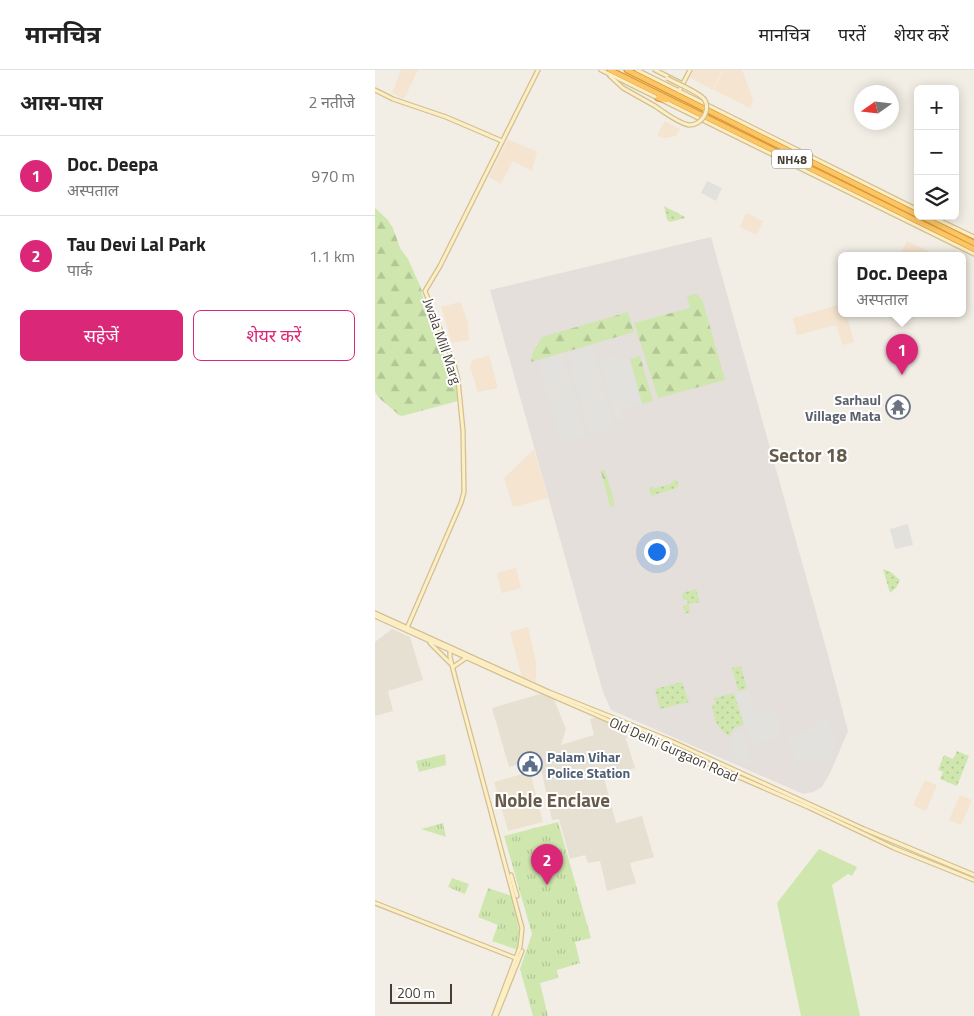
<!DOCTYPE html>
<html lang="hi">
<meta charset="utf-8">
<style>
:root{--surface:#fff;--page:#f6f6f6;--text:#222;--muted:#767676;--line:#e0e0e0;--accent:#db2777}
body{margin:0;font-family:"Titillium Web","Noto Sans Devanagari",sans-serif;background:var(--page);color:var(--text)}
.controls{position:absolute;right:15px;top:15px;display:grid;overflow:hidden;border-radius:8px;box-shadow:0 2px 12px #0003}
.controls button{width:45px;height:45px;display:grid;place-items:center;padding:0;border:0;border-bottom:1px solid var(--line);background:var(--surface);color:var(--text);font:25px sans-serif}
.compass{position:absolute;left:479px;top:15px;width:45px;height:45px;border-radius:50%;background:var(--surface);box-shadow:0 2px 12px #0003;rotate:256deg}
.scale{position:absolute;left:15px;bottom:12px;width:62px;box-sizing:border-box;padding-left:5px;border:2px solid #453e35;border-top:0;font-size:14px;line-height:18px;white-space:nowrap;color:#453e35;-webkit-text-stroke:4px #fff;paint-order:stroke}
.you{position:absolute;left:281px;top:481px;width:18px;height:18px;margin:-12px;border:4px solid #fff;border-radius:50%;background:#1a73e8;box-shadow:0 0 0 8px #1a73e833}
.badge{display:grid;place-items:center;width:32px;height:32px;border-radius:50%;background:var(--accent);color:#fff;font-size:16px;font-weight:700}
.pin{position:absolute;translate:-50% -41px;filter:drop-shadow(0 1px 2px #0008)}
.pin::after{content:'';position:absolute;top:26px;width:18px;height:15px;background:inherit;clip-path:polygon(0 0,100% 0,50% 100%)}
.popup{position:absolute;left:463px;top:182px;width:128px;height:65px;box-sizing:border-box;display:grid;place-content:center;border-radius:8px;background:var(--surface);filter:drop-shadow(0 1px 4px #0005);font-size:16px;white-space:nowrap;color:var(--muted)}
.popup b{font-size:19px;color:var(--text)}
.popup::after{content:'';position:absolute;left:50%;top:100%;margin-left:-10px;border:10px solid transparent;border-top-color:var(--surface)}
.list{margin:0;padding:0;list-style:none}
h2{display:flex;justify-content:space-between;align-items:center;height:65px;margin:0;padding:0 20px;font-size:21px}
h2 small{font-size:16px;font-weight:400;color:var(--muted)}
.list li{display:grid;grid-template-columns:32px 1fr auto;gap:15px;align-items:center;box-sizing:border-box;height:80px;padding:0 20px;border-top:1px solid var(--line)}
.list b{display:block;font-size:19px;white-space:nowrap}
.list p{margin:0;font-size:16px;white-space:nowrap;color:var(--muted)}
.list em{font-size:16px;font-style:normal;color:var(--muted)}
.actions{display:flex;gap:10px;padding:15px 20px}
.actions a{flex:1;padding:11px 0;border:1px solid var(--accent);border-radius:8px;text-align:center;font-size:18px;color:var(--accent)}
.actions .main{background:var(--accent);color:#fff}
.icon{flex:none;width:28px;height:28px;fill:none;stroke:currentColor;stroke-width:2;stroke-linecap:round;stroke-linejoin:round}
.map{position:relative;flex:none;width:599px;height:946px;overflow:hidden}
header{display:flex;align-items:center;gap:30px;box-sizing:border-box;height:70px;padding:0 25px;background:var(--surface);border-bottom:1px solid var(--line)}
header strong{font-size:24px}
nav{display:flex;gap:28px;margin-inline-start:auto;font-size:18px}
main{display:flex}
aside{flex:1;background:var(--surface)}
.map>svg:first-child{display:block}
.residential{fill:#e6e0d3}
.commercial{fill:#f4e4d0}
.industrial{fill:#e4dfda}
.education{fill:#ebe3cf}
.grass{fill:#cfe7ae}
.forest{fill:url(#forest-firs)}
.park{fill:url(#park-tufts)}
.garden{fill:url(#garden-dots)}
.parking{fill:#e3e1dd}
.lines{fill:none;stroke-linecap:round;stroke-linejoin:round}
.secondary-casing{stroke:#d2c095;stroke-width:5.5}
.highway-casing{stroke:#db9a36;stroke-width:7}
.secondary{stroke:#feeec3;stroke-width:3}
.highway{stroke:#fcc666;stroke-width:4.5}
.secondary-bridge-casing{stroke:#d2c095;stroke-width:5.5;stroke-linecap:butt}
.secondary-bridge{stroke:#feeec3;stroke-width:3}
.labels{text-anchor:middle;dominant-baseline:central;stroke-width:4;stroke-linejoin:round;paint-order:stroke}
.shield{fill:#fff;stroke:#7d7872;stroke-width:1}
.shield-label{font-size:12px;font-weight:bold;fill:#453e35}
.street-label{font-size:14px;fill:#453e35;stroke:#fff}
.worship-label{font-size:14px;font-weight:bold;fill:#5b616d;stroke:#fff;text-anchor:end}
.service-label{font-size:14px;font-weight:bold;fill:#4e5e75;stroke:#fff;text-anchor:start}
.district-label{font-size:19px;font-weight:bold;fill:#675c4c;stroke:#fff}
</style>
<header>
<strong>मानचित्र</strong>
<nav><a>मानचित्र</a><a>परतें</a><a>शेयर करें</a></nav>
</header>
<main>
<aside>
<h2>आस-पास<small>2 नतीजे</small></h2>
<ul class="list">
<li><span class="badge">1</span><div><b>Doc. Deepa</b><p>अस्पताल</p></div><em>970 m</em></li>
<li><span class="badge">2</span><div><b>Tau Devi Lal Park</b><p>पार्क</p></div><em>1.1 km</em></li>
</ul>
<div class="actions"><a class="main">सहेजें</a><a>शेयर करें</a></div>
</aside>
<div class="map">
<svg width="599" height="946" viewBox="0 0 599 946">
<defs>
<pattern id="forest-firs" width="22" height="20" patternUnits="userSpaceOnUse" patternTransform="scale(1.25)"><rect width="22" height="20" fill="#cfe7ae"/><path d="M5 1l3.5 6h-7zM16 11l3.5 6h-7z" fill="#b3c796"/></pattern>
<pattern id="park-tufts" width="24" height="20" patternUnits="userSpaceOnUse" patternTransform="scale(1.25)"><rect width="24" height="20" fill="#cfe7ae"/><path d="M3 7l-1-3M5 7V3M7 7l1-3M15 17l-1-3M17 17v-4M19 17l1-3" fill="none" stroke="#b3c796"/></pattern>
<pattern id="garden-dots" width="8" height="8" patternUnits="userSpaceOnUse" patternTransform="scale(1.25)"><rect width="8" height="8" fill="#cfe7ae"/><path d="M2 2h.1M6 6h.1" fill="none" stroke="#b3c796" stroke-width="1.8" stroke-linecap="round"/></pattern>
</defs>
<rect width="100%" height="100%" fill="#f2eee5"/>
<g class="residential">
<polygon points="17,559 35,567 48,610 13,621 18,641 0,646 0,572"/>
<polygon points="165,624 179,629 191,659 186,675 219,665 215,649 224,647 254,661 251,669 260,698 242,703 242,705 229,708 241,753 267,746 279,787 255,793 261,813 232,821 225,791 213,793 210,785 195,789 184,749 177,750 164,689 134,697 117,638"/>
</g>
<g class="commercial">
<polygon points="26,0 43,0 29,29 17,23"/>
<polygon points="319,0 348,0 338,20 315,8"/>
<polygon points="349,0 367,0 378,30 375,38 339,20"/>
<polygon points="290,51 305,59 301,66 289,68 282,65"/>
<polygon points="133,69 162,82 157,101 138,91 126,114 114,107"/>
<polygon points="371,143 388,151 381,165 365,157"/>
<polygon points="532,171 559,184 563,186 525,186"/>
<polygon points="85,232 93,252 94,270 77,273 66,237"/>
<polygon points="467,234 467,244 471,244 479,272 468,275 461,255 422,265 418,248"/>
<polygon points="114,286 123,318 103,322 95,296 97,290"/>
<polygon points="159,379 173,428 138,437 129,408"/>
<polygon points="141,498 146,518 127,523 122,503"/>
<polygon points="153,557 161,592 161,612 147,607 135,562"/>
<polygon points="550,710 562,715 551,741 538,735"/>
<polygon points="585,725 597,730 586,755 574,750"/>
</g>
<polygon class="industrial" points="336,167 453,585 473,661 456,701 447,717 438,722 428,724 236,640 228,622 115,220"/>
<polygon class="education" points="155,702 168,752 133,761 119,712"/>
<polygon class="grass" points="444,779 482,797 477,806 473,804 457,815 485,946 426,946 402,833"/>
<g class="forest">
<polygon points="0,138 12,149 18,158 25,178 33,189 46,218 48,227 53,232 63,277 69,284 79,304 83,331 27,346 24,345 3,327 0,322"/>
<polygon points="320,224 323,225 328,232 350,310 283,328 259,253 315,238 312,226"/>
<polygon points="253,242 259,262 156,292 157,284 167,267"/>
<polygon points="265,286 278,331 267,334 255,289"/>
<polygon points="230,400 240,435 235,437 226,401"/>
</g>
<g class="park">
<polygon points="70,684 71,695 44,702 41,691"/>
<polygon points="183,752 216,868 200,872 205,893 182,900 183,908 165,913 173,946 158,946 145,899 157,864 129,766"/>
<polygon points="68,753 71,767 46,759"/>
<polygon points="77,808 94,814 90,824 73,817"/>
<polygon points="113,818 137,826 145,865 143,880 117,871 123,855 103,847"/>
</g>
<g class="garden">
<polygon points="289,136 310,147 310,148 295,152 292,150"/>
<polygon points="302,410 303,416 302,418 276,426 274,418 277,417 277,419 298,413 297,411"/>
<polygon points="508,499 516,502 525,510 521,518 515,523"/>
<polygon points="321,519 325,532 314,534 315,542 310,544 308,536 313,534 312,530 309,530 307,523"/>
<polygon points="366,596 372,618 363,621 357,598"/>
<polygon points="307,612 314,632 285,639 280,619"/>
<path d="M359,623L369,655L359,658L355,666C341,660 340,649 337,635L341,634L339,628Z"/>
<polygon points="582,681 594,686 582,716 565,709 568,702 563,700 569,685 578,689"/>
</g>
<g class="parking">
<polygon points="332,111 347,118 341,131 326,123"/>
<polygon points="217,276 240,359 215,365 192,283"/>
<polygon points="188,284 211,366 186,373 163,291"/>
<polygon points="240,285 243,293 254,290 267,334 246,339 249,349 242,352 224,290"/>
<polygon points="533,454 538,475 520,479 515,459"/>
<polygon points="373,620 380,644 400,639 408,667 375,675 362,623"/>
<polygon points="453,649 461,674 454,690 447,693 445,686 421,693 413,667 437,660 436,654"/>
<polygon points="367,660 377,695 360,688 355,669 360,662"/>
</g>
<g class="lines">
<g class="secondary-casing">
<g id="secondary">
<polyline points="226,0 599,184"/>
<polyline points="262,0 543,140"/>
<polyline points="280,0 306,13"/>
<polyline points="235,6 248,18 280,36"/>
<polyline points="0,20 18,29 71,47 127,71"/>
<polyline points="304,21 315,0"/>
<polyline points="555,146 599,167"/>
<polyline points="0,543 174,622 296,671 489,759 599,805"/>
<polyline points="0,546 143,611 433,737 519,778 599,810"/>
<polyline points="32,558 86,433 89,422 88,361 83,310 79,294 50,221 65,196 163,0"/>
<polyline points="55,573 77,595"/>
<polyline points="75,579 75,587 80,607 147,858 145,877 119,946"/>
<polyline points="78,597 91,588"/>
<polyline points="136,805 142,826"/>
<polyline points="0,833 143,889"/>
<polyline points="121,946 147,881"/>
</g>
</g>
<g class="highway-casing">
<g id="highway">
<polyline points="235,0 599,179"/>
<polyline points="252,0 543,145"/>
<polyline points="283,28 292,30"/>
<polyline points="546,146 599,173"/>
</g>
</g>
<use href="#secondary" class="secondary"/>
<use href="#highway" class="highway"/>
<g class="secondary-bridge-casing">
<path id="secondary-bridge" d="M280,36C289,42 303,53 314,55C328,56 338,36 327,27C317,19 303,14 292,8"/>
</g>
<use href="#secondary-bridge" class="secondary-bridge"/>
</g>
<defs>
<g id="temple-ring" transform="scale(1.25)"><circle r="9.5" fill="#fff" stroke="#6b7280" stroke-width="1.5"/><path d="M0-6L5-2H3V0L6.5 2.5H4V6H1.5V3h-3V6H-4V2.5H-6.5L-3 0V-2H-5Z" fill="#6b7280"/></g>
<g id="civic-ring" transform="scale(1.25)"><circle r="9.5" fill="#fff" stroke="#5c6f8a" stroke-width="1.5"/><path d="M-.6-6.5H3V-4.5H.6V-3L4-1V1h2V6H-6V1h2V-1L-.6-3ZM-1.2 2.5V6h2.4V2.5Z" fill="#5c6f8a"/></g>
</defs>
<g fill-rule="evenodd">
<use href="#temple-ring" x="523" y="337"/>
<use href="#civic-ring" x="155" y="694"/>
</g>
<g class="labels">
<rect class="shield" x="397" y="79.5" width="40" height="19" rx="4"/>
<g class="shield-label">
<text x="417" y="89">NH48</text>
</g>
<g class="street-label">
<text transform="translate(68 271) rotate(71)">Jwala Mill Marg</text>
<text transform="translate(299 679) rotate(24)">Old Delhi Gurgaon Road</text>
</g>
<g class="worship-label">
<text x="506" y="329">Sarhaul<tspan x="506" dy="16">Village Mata</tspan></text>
</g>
<g class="service-label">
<text x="172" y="686">Palam Vihar<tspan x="172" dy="16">Police Station</tspan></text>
</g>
<g class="district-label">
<text x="433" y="384">Sector 18</text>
<text x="177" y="729">Noble Enclave</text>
</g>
</g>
</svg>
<div class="controls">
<button>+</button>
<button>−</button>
<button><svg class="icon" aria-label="layers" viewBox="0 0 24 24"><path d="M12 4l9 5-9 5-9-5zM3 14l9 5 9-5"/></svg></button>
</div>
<svg class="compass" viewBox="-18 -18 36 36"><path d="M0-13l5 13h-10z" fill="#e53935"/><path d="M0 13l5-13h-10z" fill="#767676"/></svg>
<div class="scale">200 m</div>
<div class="you"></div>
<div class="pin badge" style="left:527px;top:305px">1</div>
<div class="popup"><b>Doc. Deepa</b>अस्पताल</div>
<div class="pin badge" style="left:172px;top:815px">2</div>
</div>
</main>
